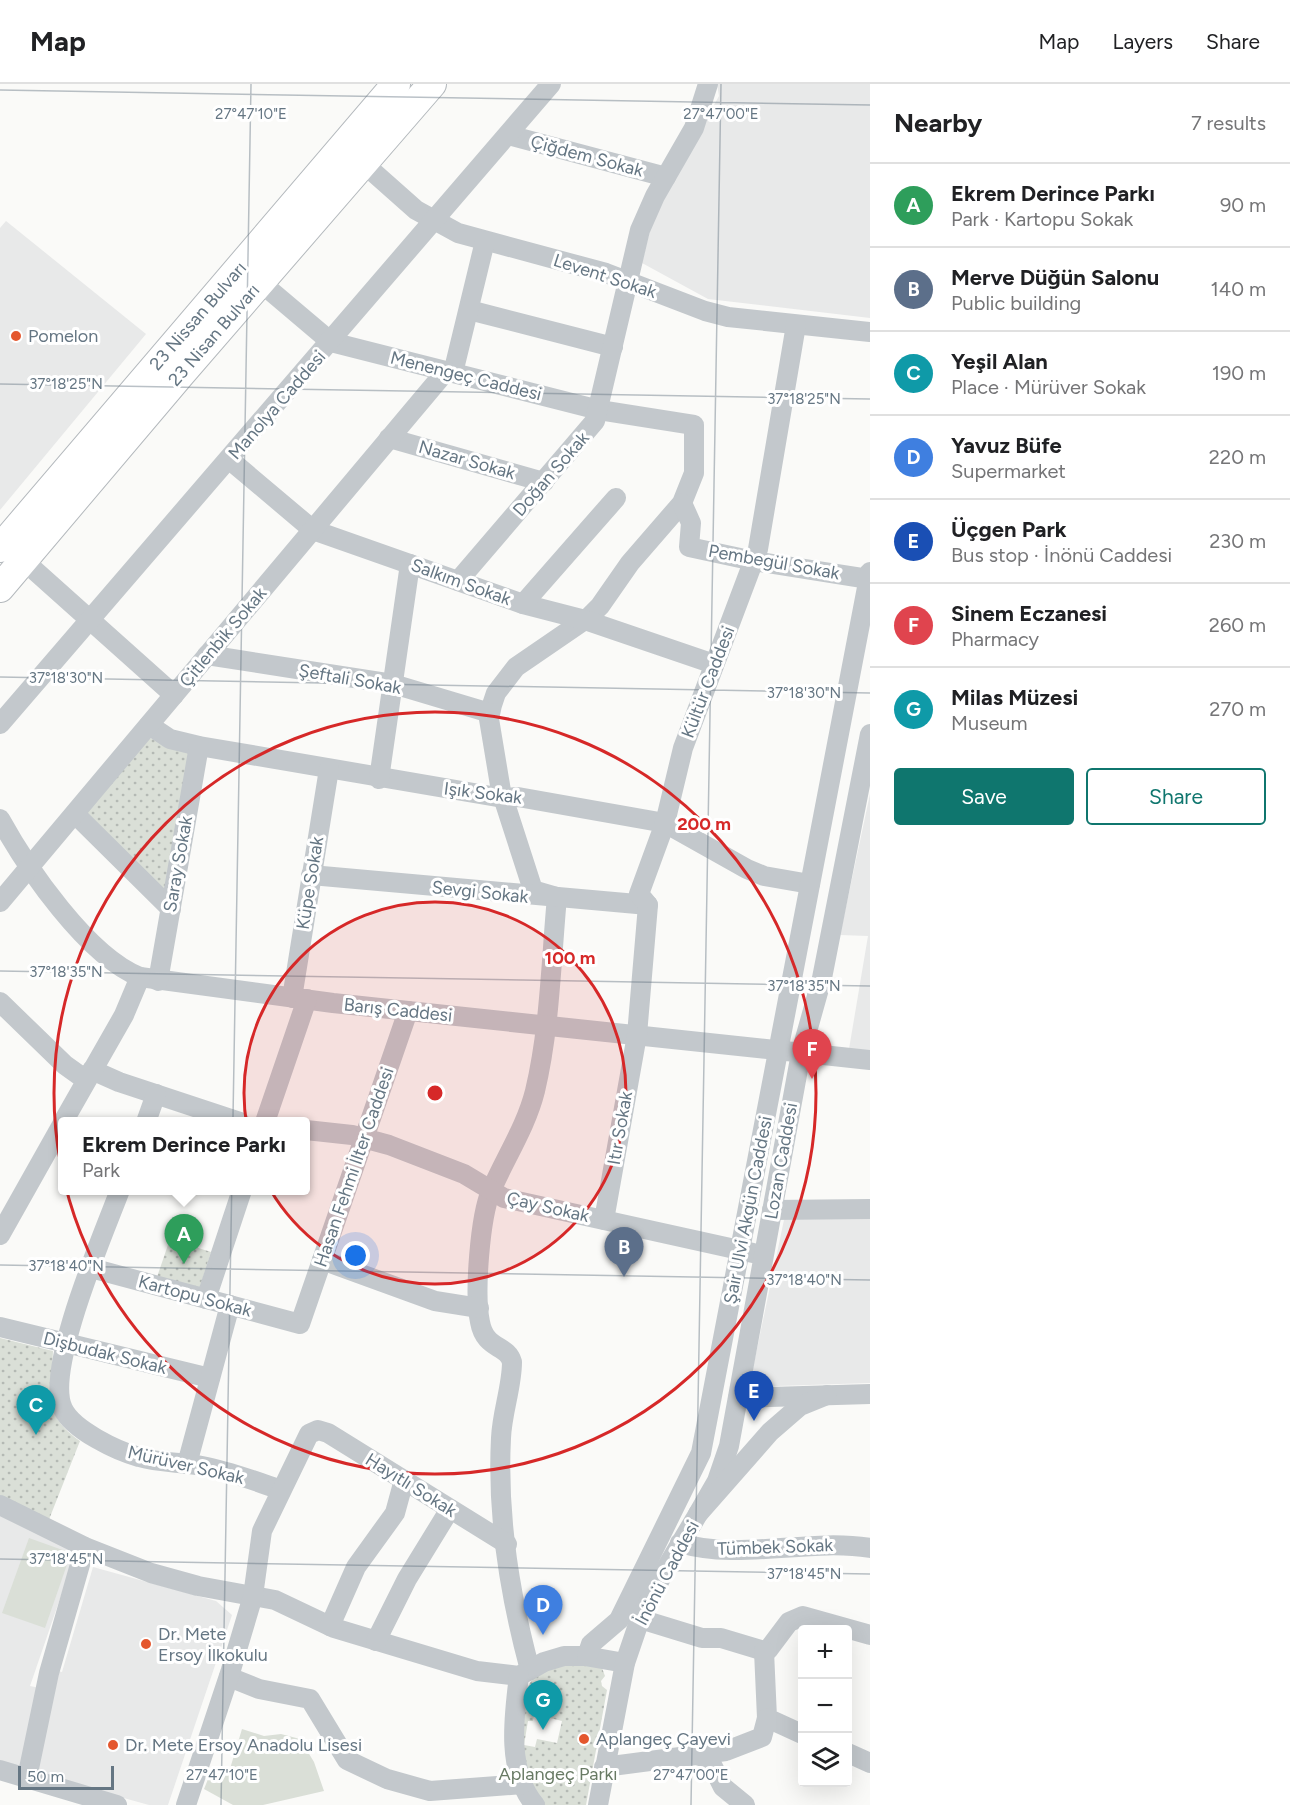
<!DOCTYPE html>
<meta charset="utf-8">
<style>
:root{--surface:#fff;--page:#f2f2f2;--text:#202124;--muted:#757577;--line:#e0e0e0;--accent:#0f766e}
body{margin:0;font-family:Figtree,sans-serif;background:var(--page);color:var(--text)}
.controls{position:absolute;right:18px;bottom:18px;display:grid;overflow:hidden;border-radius:6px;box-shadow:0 6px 24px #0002}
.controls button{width:54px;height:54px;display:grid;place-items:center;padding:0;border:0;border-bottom:2px solid var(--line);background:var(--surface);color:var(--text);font:30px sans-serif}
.scale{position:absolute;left:18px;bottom:15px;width:96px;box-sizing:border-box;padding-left:6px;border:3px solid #657683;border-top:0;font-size:16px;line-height:21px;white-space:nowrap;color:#657683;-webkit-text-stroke:4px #fff;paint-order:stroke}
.you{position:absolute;left:356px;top:1172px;width:21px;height:21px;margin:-15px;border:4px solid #fff;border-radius:50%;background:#1a73e8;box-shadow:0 0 0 9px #1a73e833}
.badge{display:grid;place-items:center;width:39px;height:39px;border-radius:50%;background:var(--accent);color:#fff;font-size:20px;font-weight:700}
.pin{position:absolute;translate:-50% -50px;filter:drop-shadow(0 2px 3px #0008)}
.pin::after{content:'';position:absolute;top:32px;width:21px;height:18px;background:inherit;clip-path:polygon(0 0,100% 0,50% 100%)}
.popup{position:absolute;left:58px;top:1033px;width:252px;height:78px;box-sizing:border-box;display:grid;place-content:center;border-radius:6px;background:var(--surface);filter:drop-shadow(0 2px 4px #0005);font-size:20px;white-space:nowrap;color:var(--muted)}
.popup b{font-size:22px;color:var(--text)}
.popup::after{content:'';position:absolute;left:50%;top:100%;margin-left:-12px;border:12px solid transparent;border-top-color:var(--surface)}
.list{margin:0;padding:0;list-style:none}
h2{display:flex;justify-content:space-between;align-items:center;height:78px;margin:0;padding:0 24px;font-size:26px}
h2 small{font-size:20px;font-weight:400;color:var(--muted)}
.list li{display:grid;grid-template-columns:39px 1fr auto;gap:18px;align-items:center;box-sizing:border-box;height:84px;padding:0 24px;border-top:2px solid var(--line)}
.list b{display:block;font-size:22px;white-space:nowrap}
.list p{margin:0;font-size:20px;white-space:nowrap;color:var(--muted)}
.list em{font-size:20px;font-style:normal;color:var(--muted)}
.actions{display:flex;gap:12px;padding:18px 24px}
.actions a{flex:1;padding:14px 0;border:2px solid var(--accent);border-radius:6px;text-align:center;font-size:21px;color:var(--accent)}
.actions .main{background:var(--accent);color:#fff}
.icon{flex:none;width:33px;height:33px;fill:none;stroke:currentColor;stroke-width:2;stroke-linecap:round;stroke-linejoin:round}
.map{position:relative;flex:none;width:870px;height:1721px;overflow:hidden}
header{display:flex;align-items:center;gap:36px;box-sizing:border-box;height:84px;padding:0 30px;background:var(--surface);border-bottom:2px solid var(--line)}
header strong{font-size:28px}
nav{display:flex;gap:33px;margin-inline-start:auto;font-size:21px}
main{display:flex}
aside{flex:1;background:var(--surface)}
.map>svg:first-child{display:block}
.built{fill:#e8e9e9}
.grass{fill:#dadfd7}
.park{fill:url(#park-dots);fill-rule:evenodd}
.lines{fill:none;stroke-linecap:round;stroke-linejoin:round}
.highway-casing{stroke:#b4b9bd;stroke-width:30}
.minor{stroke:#c3c8cc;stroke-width:20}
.highway{stroke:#fff;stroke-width:28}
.ticks{fill:none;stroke:#657683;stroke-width:1.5;stroke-opacity:0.45}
.ring{fill:none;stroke:#d62828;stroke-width:3}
.poi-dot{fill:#e4572e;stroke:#fff;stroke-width:2}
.labels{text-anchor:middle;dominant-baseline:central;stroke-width:6;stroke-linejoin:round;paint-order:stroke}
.street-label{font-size:18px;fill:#657683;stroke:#fff}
.poi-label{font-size:18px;fill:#657683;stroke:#fff;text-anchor:start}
.park-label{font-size:18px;fill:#687a64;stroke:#fff}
.ticks-label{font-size:15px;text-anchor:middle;fill:#657683;stroke:#fff;stroke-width:6;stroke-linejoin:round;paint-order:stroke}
.centre{fill:#d62828;stroke:#fff;stroke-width:3}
.ring-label{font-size:18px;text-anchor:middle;font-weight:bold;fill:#d62828;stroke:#fff;stroke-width:6;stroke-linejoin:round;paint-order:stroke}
</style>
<header>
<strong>Map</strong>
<nav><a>Map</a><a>Layers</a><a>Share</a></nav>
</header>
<main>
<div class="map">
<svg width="870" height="1721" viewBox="0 0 870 1721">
<defs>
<pattern id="park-dots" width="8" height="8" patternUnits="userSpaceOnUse" patternTransform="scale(1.5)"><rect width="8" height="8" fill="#dadfd7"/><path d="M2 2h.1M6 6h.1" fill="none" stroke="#b4b9b4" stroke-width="1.8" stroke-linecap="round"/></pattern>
</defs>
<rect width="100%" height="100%" fill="#fafaf8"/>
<g class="built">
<polygon points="717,0 870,0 870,234 708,215 642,179 654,129 719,12"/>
<polygon points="6,137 146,250 0,426 0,144"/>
<polygon points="870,710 870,967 849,965 868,852 840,851"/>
<polygon points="785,1131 870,1131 870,1299 749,1303"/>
<polygon points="0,1430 76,1468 30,1602 40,1604 24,1684 0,1677"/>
<polygon points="93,1483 216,1517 232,1531 168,1721 149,1721 33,1689 54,1586 62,1588"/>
</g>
<g class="grass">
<polygon points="29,1454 71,1469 45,1544 2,1529"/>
<polygon points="242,1645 264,1652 281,1650 300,1655 314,1678 324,1707 263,1721 233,1721 204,1705 213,1683 229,1688"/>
</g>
<g class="park">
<polygon points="150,654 191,666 166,808 84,730"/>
<polygon points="170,1155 211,1168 199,1206 157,1193"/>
<path d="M0,1254L53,1267C51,1310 42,1330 80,1357L48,1438L0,1411Z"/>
<path d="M566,1577L602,1584L605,1592L601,1597L602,1602L607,1606L586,1721H544L537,1715L522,1676L525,1607L536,1589ZM536,1619L552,1621L550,1634L562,1637L557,1659L537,1655L535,1663L524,1661L528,1637H533Z"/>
</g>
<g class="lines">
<g class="highway-casing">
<g id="highway">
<polyline points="0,464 396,0"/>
<polyline points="0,504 181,290 432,0"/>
</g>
</g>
<g class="minor">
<polyline points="508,51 666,93"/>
<polyline points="363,79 416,126 458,149 606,189 705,227 728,233 870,248"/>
<path d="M260,198L331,258L599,326L694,341V389L682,419L630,479L600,522L589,533L516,583L496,609L492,621L489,635L501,707L533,806L557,813C551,877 550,944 535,1007C526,1043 505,1074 491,1107C480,1133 474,1210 480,1238C485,1266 507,1260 512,1278C512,1303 502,1328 501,1354C497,1431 510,1512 530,1586"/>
<polyline points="469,226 613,263"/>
<polyline points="453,289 485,157"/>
<polyline points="389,354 544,398"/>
<polyline points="230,376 313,446 523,520 585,536 714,580"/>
<polyline points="682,419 691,439 689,463 754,477 869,495"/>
<polyline points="23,476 174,611"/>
<polyline points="458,497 595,337 640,146 655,112 694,44 708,0"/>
<polyline points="523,520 616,414"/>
<polyline points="207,571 393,600 490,629"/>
<polyline points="0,640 551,0"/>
<polyline points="149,641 170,655 199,662 503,714 518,713 665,739 747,785 764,792 810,800"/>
<polyline points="379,695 410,480"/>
<polyline points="75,730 171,825"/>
<path d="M0,735C27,784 87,872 140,893L333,919L870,976"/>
<polyline points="311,791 648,821"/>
<polyline points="0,818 446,287"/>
<polyline points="158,897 199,662"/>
<polyline points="292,914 329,685"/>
<polyline points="0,918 65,981 86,996"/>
<polyline points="92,986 119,998 240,1038"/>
<polyline points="63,1038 124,931 140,893"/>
<polyline points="146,1038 156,1010"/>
<polyline points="265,1038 307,915"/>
<polyline points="306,1046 352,1051 389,1061 464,1090 504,1114 753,1169"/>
<path d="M120,1106C104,1149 44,1286 63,1325C73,1346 117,1367 139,1373C159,1379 181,1378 202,1382C229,1387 255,1397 281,1406"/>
<polyline points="772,1126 870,1125"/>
<polyline points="604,1136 637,951 648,821 639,810 665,739 683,664 758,465 796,241"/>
<polyline points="0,1151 63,1039"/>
<polyline points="322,1176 435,1217 479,1224"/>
<polyline points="91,1184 300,1240 408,927"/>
<polyline points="206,1215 242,1106"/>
<polyline points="0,1243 210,1294"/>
<polyline points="738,1314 870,1310"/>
<polyline points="187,1380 230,1221"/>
<polyline points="0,1421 85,1463 151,1489 198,1502 275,1516 334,1544 477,1587 519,1592 544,1578 564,1572 585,1572 625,1579"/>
<polyline points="698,1430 717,1397 729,1362 801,969 822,894 870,650"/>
<path d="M680,1459C739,1477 809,1454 870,1464"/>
<polyline points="640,1535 702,1554 721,1554 764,1567"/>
<polyline points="330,1542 356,1483 395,1429 404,1396"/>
<polyline points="376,1557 407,1495 450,1425"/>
<polyline points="764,1567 768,1566 789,1538 803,1532 870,1551"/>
<polyline points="764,1567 767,1634 802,1650"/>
<polyline points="587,1572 591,1560 619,1536 701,1369 870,488"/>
<path d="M519,1592C514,1632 506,1687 535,1721"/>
<polyline points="229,1593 259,1605 310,1615 347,1676 387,1695 430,1707 523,1700"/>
<polyline points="848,1669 870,1679"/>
<polyline points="694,1670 709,1675 723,1703 745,1721"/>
<polyline points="604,1683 726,1667 762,1653 767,1634"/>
<polyline points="0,1686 117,1721"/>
<polyline points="27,1694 49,1589 85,1463"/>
<polyline points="186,1721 230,1589 253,1512 262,1447 309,1350 318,1346 328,1349 507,1460"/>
<polyline points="598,1721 625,1579 640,1535 666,1484 698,1430 770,1348 800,1322 827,1311"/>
</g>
<use href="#highway" class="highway"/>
</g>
<path class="ticks" d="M0,6L870,21M0,300L870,315M0,593L870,609M0,887L870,902M0,1181L870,1196M0,1475L870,1490M221,1721L251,0M691,1721L721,0"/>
<circle cx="435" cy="1009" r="191" fill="#d62828" fill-opacity=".12"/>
<g class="ring">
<circle cx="435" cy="1009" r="191"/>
<circle cx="435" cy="1009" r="381"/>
</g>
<g class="poi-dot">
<circle cx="16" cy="252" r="6"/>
<circle cx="146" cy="1560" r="6"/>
<circle cx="584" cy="1655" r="6"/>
<circle cx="113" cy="1661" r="6"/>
</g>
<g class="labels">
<g class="street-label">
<text transform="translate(587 72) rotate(15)">Çiğdem Sokak</text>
<text transform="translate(605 192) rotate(18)">Levent Sokak</text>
<text transform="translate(198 232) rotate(-49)">23 Nissan Bulvarı</text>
<text transform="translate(214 251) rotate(-49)">23 Nisan Bulvarı</text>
<text transform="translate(466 292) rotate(14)">Menengeç Caddesi</text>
<text transform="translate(277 321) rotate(-49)">Manolya Caddesi</text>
<text transform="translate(467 376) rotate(16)">Nazar Sokak</text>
<text transform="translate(551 390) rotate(-49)">Doğan Sokak</text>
<text transform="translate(774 478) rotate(10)">Pembegül Sokak</text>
<text transform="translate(461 498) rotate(20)">Salkım Sokak</text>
<text transform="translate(223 553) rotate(-50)">Çitlenbik Sokak</text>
<text transform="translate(350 595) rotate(10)">Şeftali Sokak</text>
<text transform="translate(708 598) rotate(-69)">Kültür Caddesi</text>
<text transform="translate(483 709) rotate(7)">Işık Sokak</text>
<text transform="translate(178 780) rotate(-80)">Saray Sokak</text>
<text transform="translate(310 799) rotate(-81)">Küpe Sokak</text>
<text transform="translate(480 808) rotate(6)">Sevgi Sokak</text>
<text transform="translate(398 926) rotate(6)">Barış Caddesi</text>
<text transform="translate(620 1044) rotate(-80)">Itır Sokak</text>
<text transform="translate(781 1077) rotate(-80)">Lozan Caddesi</text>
<text transform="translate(354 1083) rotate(-71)">Hasan Fehmi İlter Caddesi</text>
<text transform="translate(548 1123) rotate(13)">Çay Sokak</text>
<text transform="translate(748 1126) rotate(-79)">Şair Ulvi Akgün Caddesi</text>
<text transform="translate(195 1212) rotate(15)">Kartopu Sokak</text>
<text transform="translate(105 1269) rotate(14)">Dişbudak Sokak</text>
<text transform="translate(186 1381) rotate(13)">Mürüver Sokak</text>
<text transform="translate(411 1401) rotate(32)">Hayıtlı Sokak</text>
<text transform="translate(775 1463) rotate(-2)">Tümbek Sokak</text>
<text transform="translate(667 1489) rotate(-62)">İnönü Caddesi</text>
</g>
<g class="poi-label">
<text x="28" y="252">Pomelon</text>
<text x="158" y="1550">Dr. Mete<tspan x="158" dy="21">Ersoy İlkokulu</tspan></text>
<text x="596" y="1655">Aplangeç Çayevi</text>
<text x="125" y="1661">Dr. Mete Ersoy Anadolu Lisesi</text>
</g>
<g class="park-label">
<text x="558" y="1690">Aplangeç Parkı</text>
</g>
</g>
<g class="ticks-label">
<text x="251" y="35">27°47'10"E</text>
<text x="721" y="35">27°47'00"E</text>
<text x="66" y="305">37°18'25"N</text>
<text x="804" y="320">37°18'25"N</text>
<text x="66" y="599">37°18'30"N</text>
<text x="804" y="614">37°18'30"N</text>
<text x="66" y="893">37°18'35"N</text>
<text x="804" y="907">37°18'35"N</text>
<text x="66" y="1187">37°18'40"N</text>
<text x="804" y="1201">37°18'40"N</text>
<text x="66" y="1480">37°18'45"N</text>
<text x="804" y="1495">37°18'45"N</text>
<text x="222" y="1696">27°47'10"E</text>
<text x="691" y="1696">27°47'00"E</text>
</g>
<circle cx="435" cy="1009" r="9" class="centre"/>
<g class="ring-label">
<text x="704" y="746">200 m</text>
<text x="570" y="880">100 m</text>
</g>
</svg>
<div class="controls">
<button>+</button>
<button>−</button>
<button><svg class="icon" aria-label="layers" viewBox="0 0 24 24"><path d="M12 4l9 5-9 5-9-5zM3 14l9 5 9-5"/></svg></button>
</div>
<div class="scale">50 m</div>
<div class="you"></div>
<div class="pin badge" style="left:184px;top:1180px;background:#2e9e5b">A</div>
<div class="popup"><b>Ekrem Derince Parkı</b>Park</div>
<div class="pin badge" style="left:624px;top:1193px;background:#5c6f8a">B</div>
<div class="pin badge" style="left:36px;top:1351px;background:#0f9aa8">C</div>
<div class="pin badge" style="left:543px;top:1551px;background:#3f7fe0">D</div>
<div class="pin badge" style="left:754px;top:1337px;background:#1a4fb4">E</div>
<div class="pin badge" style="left:812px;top:995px;background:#e0444e">F</div>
<div class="pin badge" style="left:543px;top:1646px;background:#0f9aa8">G</div>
</div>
<aside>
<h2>Nearby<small>7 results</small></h2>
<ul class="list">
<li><span class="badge" style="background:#2e9e5b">A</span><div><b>Ekrem Derince Parkı</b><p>Park · Kartopu Sokak</p></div><em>90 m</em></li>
<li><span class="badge" style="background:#5c6f8a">B</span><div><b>Merve Düğün Salonu</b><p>Public building</p></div><em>140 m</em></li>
<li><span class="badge" style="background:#0f9aa8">C</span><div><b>Yeşil Alan</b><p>Place · Mürüver Sokak</p></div><em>190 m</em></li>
<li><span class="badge" style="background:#3f7fe0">D</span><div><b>Yavuz Büfe</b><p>Supermarket</p></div><em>220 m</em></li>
<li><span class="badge" style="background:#1a4fb4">E</span><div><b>Üçgen Park</b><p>Bus stop · İnönü Caddesi</p></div><em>230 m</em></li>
<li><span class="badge" style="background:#e0444e">F</span><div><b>Sinem Eczanesi</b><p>Pharmacy</p></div><em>260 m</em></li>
<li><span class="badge" style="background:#0f9aa8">G</span><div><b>Milas Müzesi</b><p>Museum</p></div><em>270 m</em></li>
</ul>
<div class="actions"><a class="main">Save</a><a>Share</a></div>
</aside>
</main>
